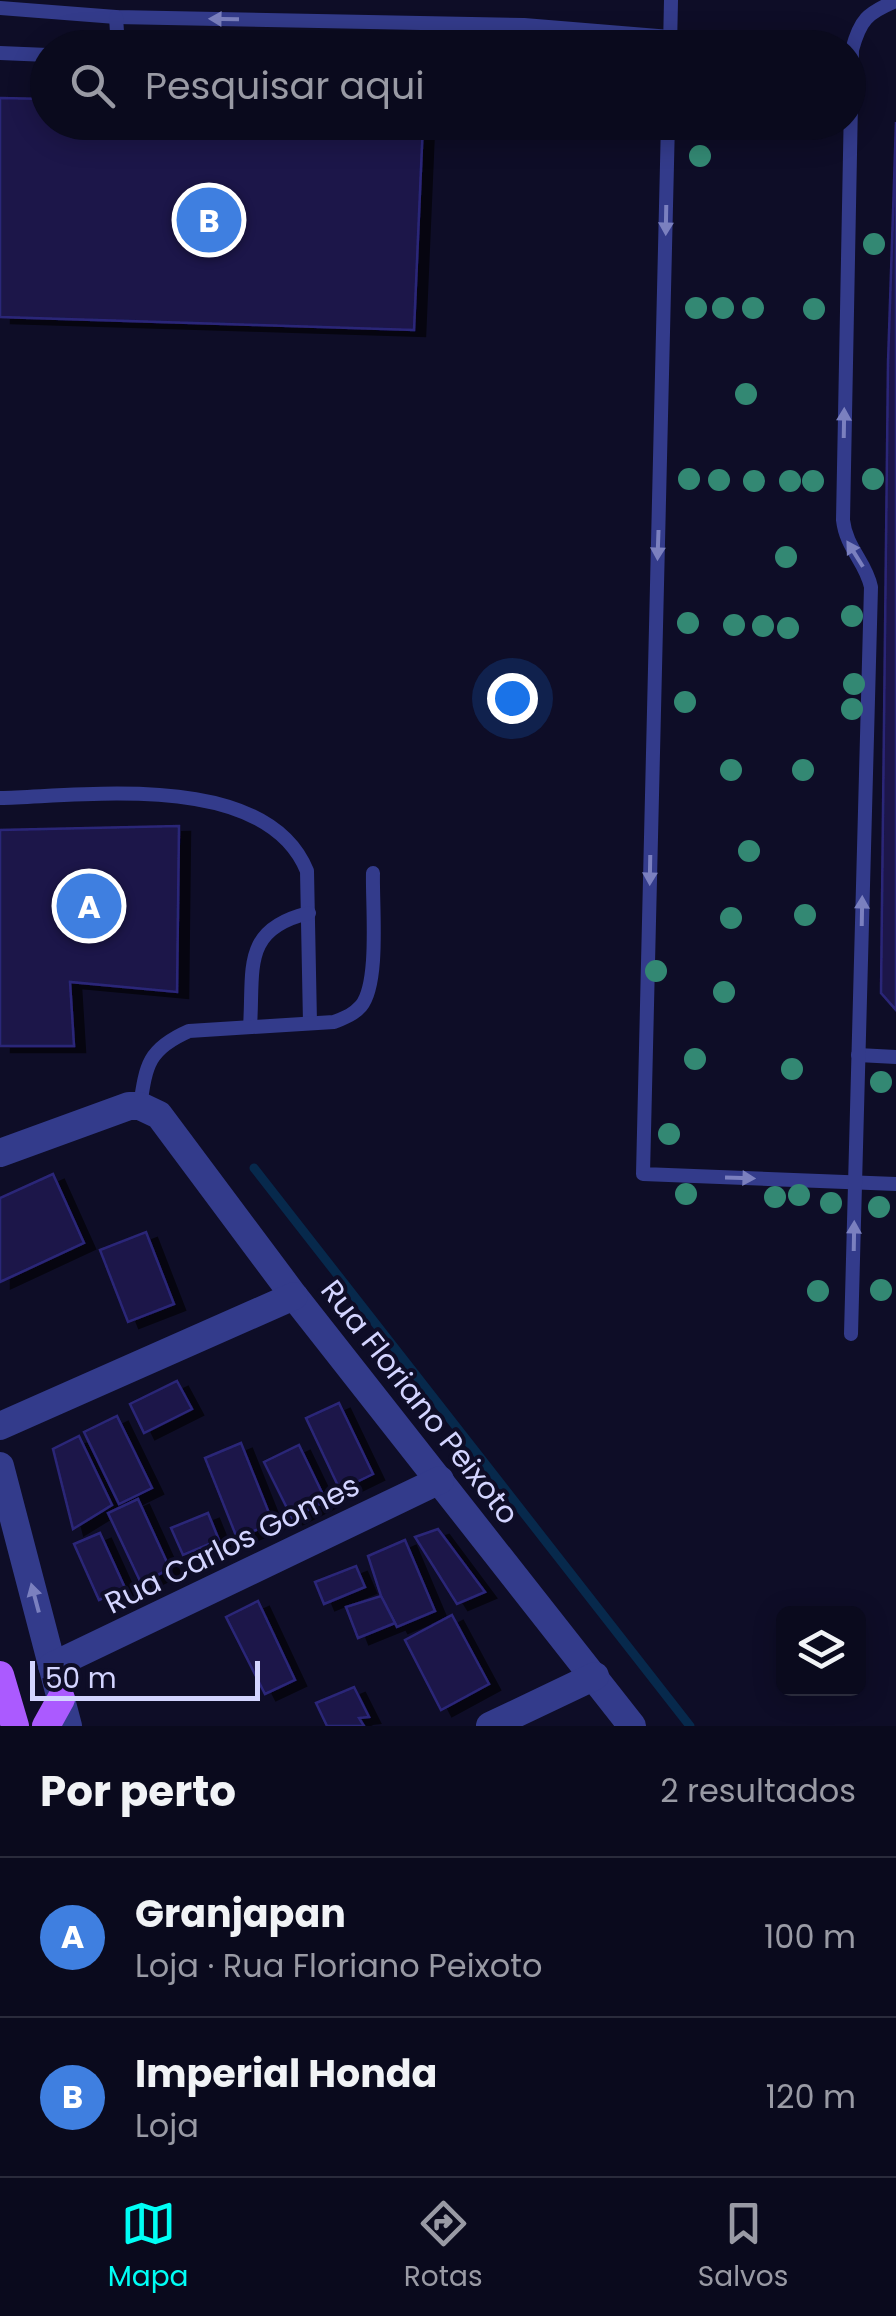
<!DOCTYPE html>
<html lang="pt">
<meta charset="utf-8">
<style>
:root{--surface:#0a0a1d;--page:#18182a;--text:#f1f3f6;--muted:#999aa4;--line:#2a2b3b;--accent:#00fef5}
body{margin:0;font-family:Poppins,sans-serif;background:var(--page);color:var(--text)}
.controls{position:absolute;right:30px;bottom:30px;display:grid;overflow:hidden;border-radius:15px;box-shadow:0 5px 25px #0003}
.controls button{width:90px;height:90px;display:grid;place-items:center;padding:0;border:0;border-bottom:2px solid var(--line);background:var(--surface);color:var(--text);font:50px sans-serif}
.scale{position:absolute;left:30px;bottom:25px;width:230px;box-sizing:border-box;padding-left:10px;border:5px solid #d3d4ff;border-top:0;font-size:28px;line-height:35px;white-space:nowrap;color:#d3d4ff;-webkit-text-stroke:8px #0e0d27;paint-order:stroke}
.you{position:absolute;left:512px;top:698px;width:35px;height:35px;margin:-25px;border:8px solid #fff;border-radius:50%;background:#1a73e8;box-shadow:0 0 0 15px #1a73e833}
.badge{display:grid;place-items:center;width:65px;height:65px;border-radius:50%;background:var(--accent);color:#fff;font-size:32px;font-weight:700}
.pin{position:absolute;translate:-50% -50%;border:5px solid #fff;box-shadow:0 2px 10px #0006}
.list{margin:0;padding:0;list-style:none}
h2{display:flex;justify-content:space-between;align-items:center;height:130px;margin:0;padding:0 40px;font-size:42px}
h2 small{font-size:32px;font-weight:400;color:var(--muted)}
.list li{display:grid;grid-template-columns:65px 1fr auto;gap:30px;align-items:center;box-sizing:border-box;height:160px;padding:0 40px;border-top:2px solid var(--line)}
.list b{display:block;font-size:38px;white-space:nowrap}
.list p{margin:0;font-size:32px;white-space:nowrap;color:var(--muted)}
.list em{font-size:32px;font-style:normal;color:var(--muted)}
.icon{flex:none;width:55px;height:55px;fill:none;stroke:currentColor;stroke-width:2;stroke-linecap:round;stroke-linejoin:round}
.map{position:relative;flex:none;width:896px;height:1726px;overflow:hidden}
.search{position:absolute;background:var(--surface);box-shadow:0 5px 25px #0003;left:30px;right:30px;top:30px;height:110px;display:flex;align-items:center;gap:25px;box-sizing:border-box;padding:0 35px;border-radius:55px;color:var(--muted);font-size:38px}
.sheet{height:450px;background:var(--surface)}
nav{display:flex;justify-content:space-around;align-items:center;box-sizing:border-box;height:140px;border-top:2px solid var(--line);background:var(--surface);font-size:28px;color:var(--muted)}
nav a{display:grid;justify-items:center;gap:5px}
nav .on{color:var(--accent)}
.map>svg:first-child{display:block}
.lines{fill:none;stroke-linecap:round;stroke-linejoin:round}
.stream{stroke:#07294c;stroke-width:9}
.building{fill:#1a174a;stroke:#2c2678;stroke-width:2.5;filter:url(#shadow)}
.service{stroke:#333b8b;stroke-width:14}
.minor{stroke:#333b8b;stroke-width:28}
.primary{stroke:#ab5aff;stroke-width:28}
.tree{fill:#338873}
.oneway{fill:#7b80bf}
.labels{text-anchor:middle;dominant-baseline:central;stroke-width:8;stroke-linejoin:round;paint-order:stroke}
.street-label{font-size:30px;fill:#d3d4ff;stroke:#0e0d27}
</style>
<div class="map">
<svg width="896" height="1726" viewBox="0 0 896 1726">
<defs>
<filter id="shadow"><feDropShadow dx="11" dy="6" stdDeviation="0" flood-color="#0009"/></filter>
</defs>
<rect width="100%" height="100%" fill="#0e0d27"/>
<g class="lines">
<polyline class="stream" points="254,1168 690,1726"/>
</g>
<g class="building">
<polygon points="0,98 48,99 48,122 423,122 414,330 0,317"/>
<polygon points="896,122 896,1010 881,993 888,363"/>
<polygon points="179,826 177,992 70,982 74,1046 0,1046 0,830"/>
<polygon points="53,1174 84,1243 0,1282 0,1198"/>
<polygon points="146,1232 174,1304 128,1322 100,1250"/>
<polygon points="177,1381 192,1409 144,1433 130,1404"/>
<polygon points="339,1403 373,1474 340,1490 306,1418"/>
<polygon points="117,1416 152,1488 119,1504 84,1432"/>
<polygon points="79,1436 112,1505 73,1529 53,1449"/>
<polygon points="241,1443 273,1523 237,1538 205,1458"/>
<polygon points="299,1445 326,1501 292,1518 264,1462"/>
<polygon points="138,1499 170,1569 141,1583 108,1513"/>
<polygon points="208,1513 219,1540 183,1555 171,1528"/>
<polygon points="438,1529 485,1592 457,1604 415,1537"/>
<polygon points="100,1533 125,1588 99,1600 74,1544"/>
<polygon points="405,1540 435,1611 397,1627 381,1596 368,1556"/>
<polygon points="356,1566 365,1587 324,1604 315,1582"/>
<polygon points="381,1596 395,1623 358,1638 346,1607"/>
<polygon points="258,1601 295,1680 265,1694 226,1617"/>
<polygon points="452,1615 489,1684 441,1710 405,1640"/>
<polygon points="354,1687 369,1717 359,1718 364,1726 327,1726 316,1703"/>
</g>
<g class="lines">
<g class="service">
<polyline points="0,8 116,17 524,25 670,37"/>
<polyline points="116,17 118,48"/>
<polyline points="670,48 671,0"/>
<polyline points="0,53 48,55"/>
<polyline points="668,122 643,1174 896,1184"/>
<path d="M0,798C87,796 266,770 307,871L310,1023"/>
<path d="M250,1027C254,969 241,929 309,913"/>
<polyline points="858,1055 896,1057"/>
<path d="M140,1106C146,1065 148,1049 189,1031L334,1022C344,1018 353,1015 361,1006C380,983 372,904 373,873"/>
<path d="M851,1334L871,587C866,562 846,548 843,520L852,50C860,20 867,13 896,1"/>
</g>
<g class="minor">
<polyline points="0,1153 129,1106 140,1106 159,1115 294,1296 632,1726"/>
<polyline points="0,1426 294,1296"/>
<polyline points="0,1466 68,1726"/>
<polyline points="52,1666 440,1480"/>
<polyline points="490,1726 595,1676"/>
</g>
<g class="primary">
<polyline points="0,1675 15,1726"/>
<polyline points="46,1726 61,1699"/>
</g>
</g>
<g class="tree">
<circle cx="700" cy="156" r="11"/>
<circle cx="874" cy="244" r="11"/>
<circle cx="696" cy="308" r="11"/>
<circle cx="723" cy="308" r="11"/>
<circle cx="753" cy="308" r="11"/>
<circle cx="814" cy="309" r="11"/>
<circle cx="746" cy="394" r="11"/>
<circle cx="689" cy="479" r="11"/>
<circle cx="873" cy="479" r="11"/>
<circle cx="719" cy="480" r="11"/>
<circle cx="754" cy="481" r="11"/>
<circle cx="790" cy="481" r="11"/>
<circle cx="813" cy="481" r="11"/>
<circle cx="786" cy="557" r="11"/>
<circle cx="852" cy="616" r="11"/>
<circle cx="688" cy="623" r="11"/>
<circle cx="734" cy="625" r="11"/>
<circle cx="763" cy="626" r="11"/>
<circle cx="788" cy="628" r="11"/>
<circle cx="854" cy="684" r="11"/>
<circle cx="685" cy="702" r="11"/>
<circle cx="852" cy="709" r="11"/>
<circle cx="731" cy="770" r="11"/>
<circle cx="803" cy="770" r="11"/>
<circle cx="749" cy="851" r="11"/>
<circle cx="805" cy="915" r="11"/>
<circle cx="731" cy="918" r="11"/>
<circle cx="656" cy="971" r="11"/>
<circle cx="724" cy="992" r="11"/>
<circle cx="695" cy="1059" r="11"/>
<circle cx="792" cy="1069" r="11"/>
<circle cx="881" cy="1082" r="11"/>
<circle cx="669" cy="1134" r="11"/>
<circle cx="686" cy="1194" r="11"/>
<circle cx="799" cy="1195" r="11"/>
<circle cx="775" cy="1197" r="11"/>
<circle cx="831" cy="1203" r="11"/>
<circle cx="879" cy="1207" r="11"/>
<circle cx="881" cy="1290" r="11"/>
<circle cx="818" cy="1291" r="11"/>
</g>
<defs><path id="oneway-solid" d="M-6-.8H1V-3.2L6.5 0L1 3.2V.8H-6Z" transform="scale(2.5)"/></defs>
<g class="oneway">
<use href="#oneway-solid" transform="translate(224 19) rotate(-179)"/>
<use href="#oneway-solid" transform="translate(666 220) rotate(91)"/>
<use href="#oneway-solid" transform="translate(844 423) rotate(-89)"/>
<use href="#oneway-solid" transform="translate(658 545) rotate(92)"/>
<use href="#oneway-solid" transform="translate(855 554) rotate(-122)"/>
<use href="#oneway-solid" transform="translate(650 870) rotate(91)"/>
<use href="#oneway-solid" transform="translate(862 911) rotate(-89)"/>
<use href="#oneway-solid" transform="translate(740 1178) rotate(2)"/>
<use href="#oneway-solid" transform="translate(854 1236) rotate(-89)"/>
<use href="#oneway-solid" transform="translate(35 1598) rotate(-105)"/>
</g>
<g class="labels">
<g class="street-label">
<text transform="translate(420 1402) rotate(52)">Rua Floriano Peixoto</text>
<text transform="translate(232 1544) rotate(-26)">Rua Carlos Gomes</text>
</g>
</g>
</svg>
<div class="controls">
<button><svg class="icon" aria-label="layers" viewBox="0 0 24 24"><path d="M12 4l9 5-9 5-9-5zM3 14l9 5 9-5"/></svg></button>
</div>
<div class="scale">50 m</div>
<div class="you"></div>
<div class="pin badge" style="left:89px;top:906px;background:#3f7fe0">A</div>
<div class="pin badge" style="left:209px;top:220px;background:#3f7fe0">B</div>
<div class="search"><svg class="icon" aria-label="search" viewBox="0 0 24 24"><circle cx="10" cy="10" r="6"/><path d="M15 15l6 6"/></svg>Pesquisar aqui</div>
</div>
<section class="sheet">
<h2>Por perto<small>2 resultados</small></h2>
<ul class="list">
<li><span class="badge" style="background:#3f7fe0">A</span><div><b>Granjapan</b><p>Loja · Rua Floriano Peixoto</p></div><em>100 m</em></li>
<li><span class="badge" style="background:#3f7fe0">B</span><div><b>Imperial Honda</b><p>Loja</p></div><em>120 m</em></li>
</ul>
</section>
<nav>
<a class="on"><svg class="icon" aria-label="map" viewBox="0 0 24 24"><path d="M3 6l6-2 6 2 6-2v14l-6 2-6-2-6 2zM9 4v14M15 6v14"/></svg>Mapa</a>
<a><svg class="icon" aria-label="directions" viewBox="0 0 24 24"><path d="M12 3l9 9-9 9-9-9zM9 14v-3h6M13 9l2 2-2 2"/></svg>Rotas</a>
<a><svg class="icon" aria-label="saved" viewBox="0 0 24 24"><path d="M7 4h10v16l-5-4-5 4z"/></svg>Salvos</a>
</nav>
